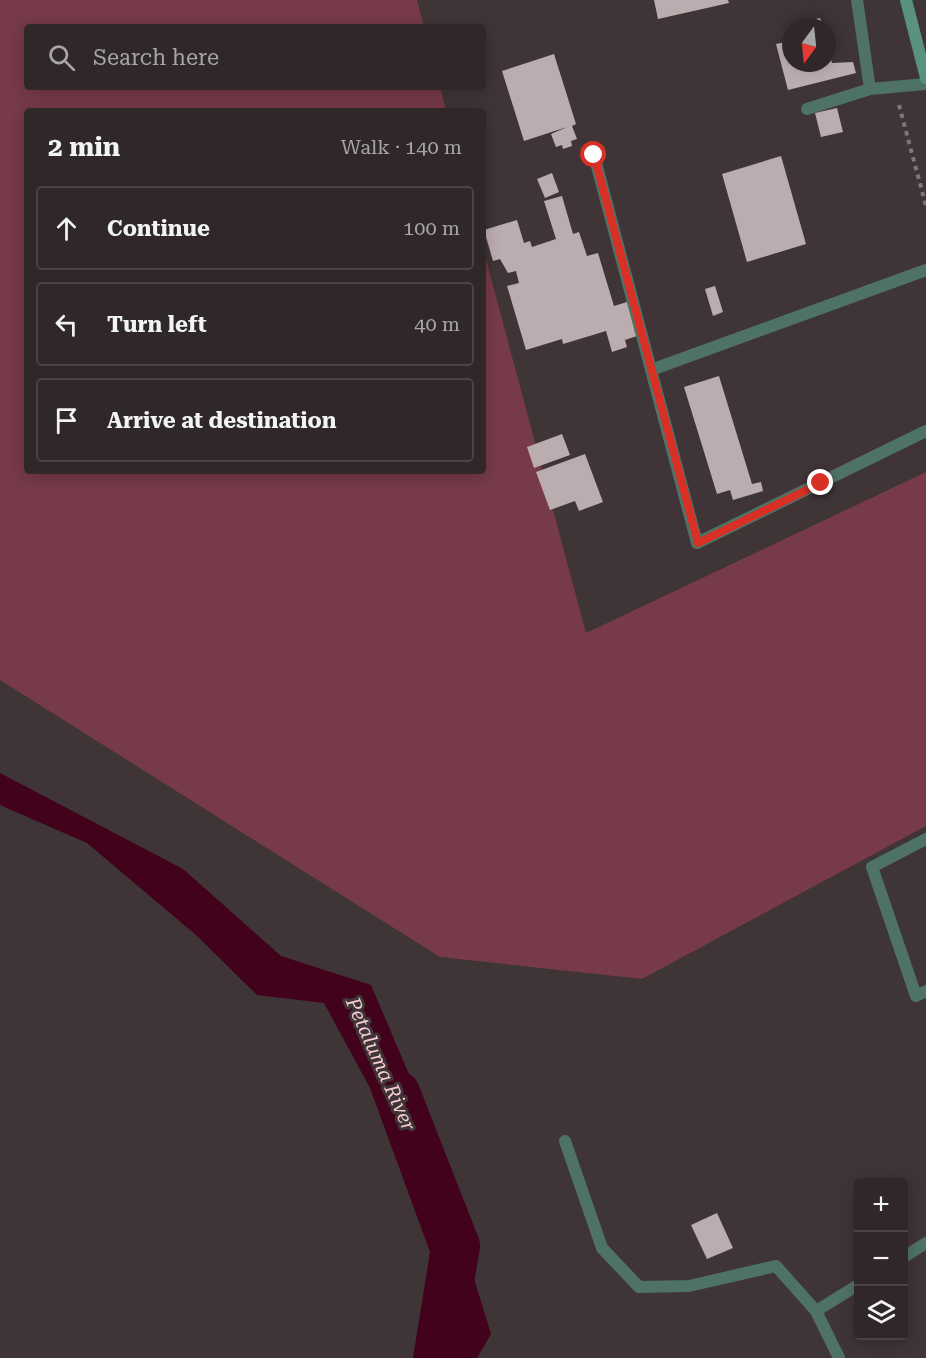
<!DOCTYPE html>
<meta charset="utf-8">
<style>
:root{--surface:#2f2728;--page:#372f30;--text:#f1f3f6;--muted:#a7a5a8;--line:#4a4445}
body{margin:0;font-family:"Roboto Serif",serif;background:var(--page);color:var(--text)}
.controls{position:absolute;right:18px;bottom:18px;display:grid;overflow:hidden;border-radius:6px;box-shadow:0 3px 15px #0003}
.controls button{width:54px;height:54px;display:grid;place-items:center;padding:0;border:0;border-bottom:2px solid var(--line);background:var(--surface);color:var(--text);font:30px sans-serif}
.compass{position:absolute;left:782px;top:18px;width:54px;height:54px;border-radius:50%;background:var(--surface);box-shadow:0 3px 15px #0003;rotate:195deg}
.stop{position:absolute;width:18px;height:18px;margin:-14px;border:4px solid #d93025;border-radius:50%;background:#fff}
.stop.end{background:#d93025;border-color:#fff;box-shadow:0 2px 6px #0008}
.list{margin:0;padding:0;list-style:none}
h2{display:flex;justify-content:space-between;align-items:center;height:78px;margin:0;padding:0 24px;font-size:26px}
h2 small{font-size:20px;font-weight:400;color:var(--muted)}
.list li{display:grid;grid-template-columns:39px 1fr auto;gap:18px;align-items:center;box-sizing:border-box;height:84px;margin:0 12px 12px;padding:0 12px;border:2px solid var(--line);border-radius:6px}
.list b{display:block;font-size:22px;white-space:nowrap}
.list em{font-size:20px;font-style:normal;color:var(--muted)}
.icon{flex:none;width:33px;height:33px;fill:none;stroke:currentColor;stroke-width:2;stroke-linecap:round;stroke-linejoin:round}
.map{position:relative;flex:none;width:926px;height:1358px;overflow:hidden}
.search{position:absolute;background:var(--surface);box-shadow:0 3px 15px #0003;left:24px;top:24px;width:462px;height:66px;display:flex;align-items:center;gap:15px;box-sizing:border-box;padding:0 21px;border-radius:6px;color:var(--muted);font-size:22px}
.panel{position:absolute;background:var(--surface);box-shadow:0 3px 15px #0003;left:24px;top:108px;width:462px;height:366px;border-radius:6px}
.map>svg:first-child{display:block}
.green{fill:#763a49}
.water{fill:#43021b}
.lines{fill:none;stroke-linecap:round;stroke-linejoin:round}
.river{stroke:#43021b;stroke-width:46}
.building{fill:#bbadaf}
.path{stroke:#7f7678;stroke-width:4;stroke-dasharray:4.5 4.5;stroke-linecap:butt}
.lane{stroke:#4f7267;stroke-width:12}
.secondary{stroke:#599281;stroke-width:12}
.route{stroke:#d93025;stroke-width:8}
.labels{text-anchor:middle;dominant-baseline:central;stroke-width:6;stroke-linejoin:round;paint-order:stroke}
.water-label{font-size:20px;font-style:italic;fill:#f7ccd4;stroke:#3f3436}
</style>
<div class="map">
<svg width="926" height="1358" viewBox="0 0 926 1358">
<rect width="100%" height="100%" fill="#3f3436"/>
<polygon class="green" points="0,0 417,0 424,27 27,27 27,87 440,87 446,111 27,111 27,471 483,471 483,248 586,633 926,472 926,826 642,979 440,957 0,680"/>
<polygon class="water" points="0,773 183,869 281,956 371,985 414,1086 424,1192 471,1269 491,1334 477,1358 413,1358 430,1252 370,1088 324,1003 257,995 196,935 87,843 0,805"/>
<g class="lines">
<polyline class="river" points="397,1093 457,1246 438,1358"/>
</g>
<g class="building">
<polygon points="654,0 728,0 729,3 658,19"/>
<polygon points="820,18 823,27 793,27 793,25"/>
<polygon points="791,41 791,63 827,63 828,48 832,63 853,62 856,73 788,90 776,44"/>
<polygon points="554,54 576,124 572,126 577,139 571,141 572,146 563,149 562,145 556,147 551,134 567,127 524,141 502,71"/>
<polygon points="837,108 843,132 821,137 815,113"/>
<polygon points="781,156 806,244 747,262 722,174"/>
<polygon points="552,173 559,192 545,198 537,179"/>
<polygon points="562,196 573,234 579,232 587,256 598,253 614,306 627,302 637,336 625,340 627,347 612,352 606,331 563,344 562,339 526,350 507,286 519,283 516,271 508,273 500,259 493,261 484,230 517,220 524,243 530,241 532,247 556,239 544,201"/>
<polygon points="715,286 723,312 713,316 705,289"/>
<polygon points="719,376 752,484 761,482 763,491 733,500 730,490 717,494 684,387"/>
<polygon points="562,434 570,455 534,468 527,447"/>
<polygon points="585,454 603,502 579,511 575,501 550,510 536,472"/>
<polygon points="717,1213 733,1248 707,1259 691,1225"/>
</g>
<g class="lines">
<polyline class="path" points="899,105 926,206"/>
<g class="lane">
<polyline points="857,0 870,89 926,84"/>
<polyline points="807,109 870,89"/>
<polyline points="594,155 697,543 926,431"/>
<polyline points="651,370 926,270"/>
<polyline points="926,839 872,867 916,996 926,991"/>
<polyline points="565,1141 602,1248 639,1287 689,1286 776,1266 816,1311"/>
<polyline points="904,1257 926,1243"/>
<polyline points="839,1358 816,1311 858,1285"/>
</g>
<polyline class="secondary" points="906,0 926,78"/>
</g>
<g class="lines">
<polyline class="route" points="594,155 698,543 821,483"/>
</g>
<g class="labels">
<g class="water-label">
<text transform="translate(381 1064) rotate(66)">Petaluma River</text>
</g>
</g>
</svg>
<div class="controls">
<button>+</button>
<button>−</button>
<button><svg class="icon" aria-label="layers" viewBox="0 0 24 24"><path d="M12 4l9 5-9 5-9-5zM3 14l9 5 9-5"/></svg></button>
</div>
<svg class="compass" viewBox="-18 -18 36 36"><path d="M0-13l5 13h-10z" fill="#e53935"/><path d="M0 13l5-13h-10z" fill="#a7a5a8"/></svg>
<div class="stop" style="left:594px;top:155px"></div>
<div class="stop end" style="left:821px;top:483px"></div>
<div class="search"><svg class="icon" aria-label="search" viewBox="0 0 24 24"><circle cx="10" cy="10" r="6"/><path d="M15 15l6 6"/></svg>Search here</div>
<section class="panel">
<h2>2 min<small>Walk · 140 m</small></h2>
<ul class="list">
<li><svg class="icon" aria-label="ahead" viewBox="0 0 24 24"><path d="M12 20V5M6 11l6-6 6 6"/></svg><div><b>Continue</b></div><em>100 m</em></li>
<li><svg class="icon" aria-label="left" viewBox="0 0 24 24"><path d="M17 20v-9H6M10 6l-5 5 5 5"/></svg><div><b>Turn left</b></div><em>40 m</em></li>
<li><svg class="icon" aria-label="arrive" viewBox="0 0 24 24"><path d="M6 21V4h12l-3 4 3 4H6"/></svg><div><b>Arrive at destination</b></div></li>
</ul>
</section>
</div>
